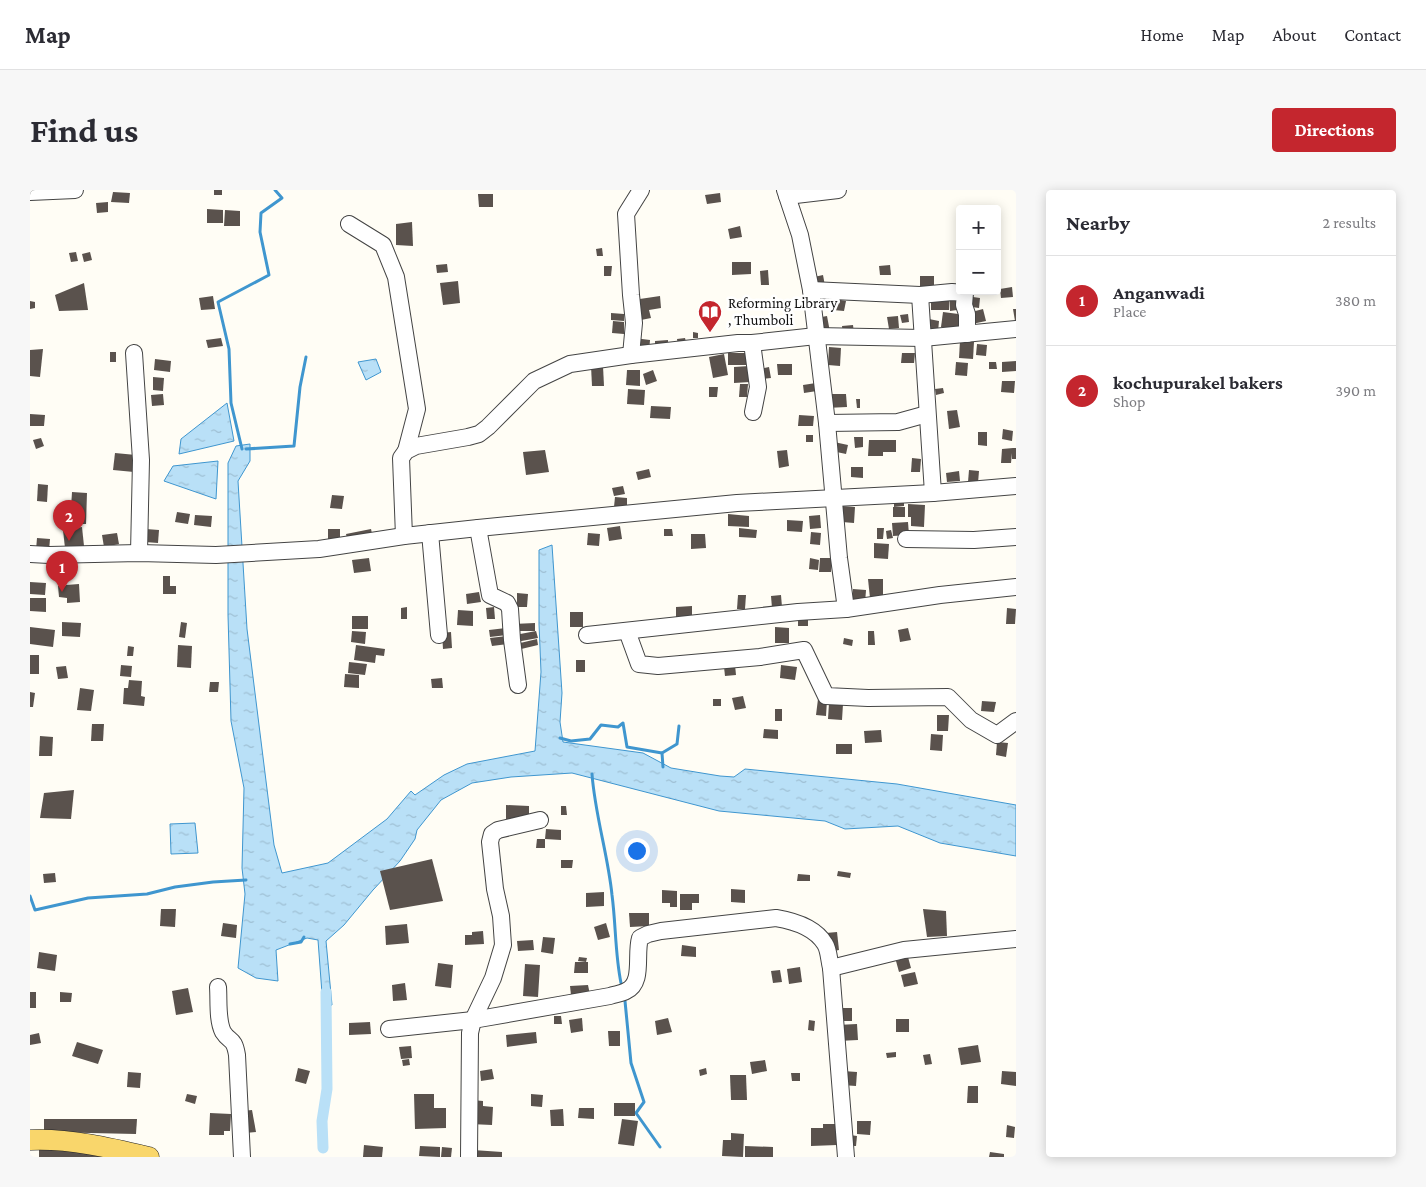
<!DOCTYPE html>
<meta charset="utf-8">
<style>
:root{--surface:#fff;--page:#f7f7f7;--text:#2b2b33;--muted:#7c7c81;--line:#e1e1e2;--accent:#c4262e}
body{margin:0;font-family:"Crimson Pro",serif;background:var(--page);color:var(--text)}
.controls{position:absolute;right:15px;top:15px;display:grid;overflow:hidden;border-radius:5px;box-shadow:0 2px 12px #0003}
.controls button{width:45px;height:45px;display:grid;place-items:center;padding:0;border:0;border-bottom:1px solid var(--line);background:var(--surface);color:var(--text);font:25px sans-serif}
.you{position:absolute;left:606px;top:660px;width:18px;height:18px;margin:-12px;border:4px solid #fff;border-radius:50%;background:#1a73e8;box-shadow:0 0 0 8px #1a73e833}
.badge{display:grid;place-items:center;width:32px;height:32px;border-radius:50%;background:var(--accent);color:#fff;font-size:16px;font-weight:700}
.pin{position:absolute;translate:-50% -41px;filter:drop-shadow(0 1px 2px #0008)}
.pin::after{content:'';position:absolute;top:26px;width:18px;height:15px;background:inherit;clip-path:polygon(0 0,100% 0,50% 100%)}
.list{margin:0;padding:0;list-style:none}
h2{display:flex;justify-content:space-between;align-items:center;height:65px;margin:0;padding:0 20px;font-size:21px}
h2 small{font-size:16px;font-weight:400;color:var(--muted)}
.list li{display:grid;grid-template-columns:32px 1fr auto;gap:15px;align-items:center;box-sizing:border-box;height:90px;padding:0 20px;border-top:1px solid var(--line)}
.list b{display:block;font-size:19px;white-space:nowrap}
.list p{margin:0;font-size:16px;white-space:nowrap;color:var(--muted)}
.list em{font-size:16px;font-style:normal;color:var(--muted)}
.map{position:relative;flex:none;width:986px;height:967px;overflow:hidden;border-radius:5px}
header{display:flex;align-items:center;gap:30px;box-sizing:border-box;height:70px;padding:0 25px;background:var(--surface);border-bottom:1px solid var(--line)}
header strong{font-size:24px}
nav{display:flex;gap:28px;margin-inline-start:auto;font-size:18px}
.intro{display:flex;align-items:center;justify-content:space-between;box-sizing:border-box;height:120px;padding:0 30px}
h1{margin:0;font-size:35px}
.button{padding:12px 22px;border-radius:5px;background:var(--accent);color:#fff;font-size:18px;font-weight:700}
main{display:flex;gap:30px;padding:0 30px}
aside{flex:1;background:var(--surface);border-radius:5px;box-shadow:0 2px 12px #0003}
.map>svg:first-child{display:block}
.water{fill:url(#water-ripples);stroke:#3f96cf}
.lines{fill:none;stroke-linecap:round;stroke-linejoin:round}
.stream{stroke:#3f96cf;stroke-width:3}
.canal{stroke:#b9e0f7;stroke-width:11}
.building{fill:#5a524d}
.minor-casing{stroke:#444;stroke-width:18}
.major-casing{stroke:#222;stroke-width:21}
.minor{stroke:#fff;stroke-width:16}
.major{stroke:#f9d66b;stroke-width:20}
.labels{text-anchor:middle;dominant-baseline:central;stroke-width:5;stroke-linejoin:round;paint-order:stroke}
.poi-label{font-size:15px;fill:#111;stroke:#fff;text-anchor:start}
</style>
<header>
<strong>Map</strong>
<nav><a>Home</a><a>Map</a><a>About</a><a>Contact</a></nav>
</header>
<div class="intro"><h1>Find us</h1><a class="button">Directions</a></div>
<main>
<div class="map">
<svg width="986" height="967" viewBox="0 0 986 967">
<defs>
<pattern id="water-ripples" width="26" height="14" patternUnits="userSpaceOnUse" patternTransform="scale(1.25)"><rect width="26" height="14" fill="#b9e0f7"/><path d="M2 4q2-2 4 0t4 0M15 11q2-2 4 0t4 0" fill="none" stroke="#9ebfd3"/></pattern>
</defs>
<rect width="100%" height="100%" fill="#fffdf5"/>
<g class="water">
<polygon points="346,169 351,182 336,190 328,172"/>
<polygon points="197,213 204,251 149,264 151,249"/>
<polygon points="220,254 220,271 208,291 217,439 244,655 252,683 298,673 357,629 381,601 385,605 414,585 437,574 505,561 511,482 509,434 509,360 522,355 532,503 530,532 533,552 613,563 641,578 690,586 704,587 715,579 867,594 986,615 986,666 910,653 868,636 815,639 795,631 689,621 542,583 481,587 442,593 411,610 387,640 385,649 370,671 343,700 314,735 296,751 302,815 293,817 288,750 277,748 246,760 248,791 226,788 208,778 215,704 212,678 214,598 201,531 198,425 198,273 206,256"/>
<polygon points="188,271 186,309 134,291 143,276"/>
<polygon points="165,633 168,663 141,664 140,634"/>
</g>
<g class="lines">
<g class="stream">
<polyline points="212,259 201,213 199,159 188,112 239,85 230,42 231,23 252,8 245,0"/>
<polyline points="216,259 264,256 270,197 276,167"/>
<polyline points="530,548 541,551 560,549 571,535 588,537 593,533 597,557 632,563"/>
<polyline points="633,577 632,563 647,554 649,536"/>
<path d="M562,584C565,625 578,665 582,705C586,735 585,764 591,793"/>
<polyline points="0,706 5,720 58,708 117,704 145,697 183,692 216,690"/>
<polyline points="260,754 271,752 274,747"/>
<polyline points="595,811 601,873 614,912 606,923 630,957"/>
</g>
<polyline class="canal" points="293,958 292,931 297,899 296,802"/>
</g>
<g class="building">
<rect x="184" y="0" width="8" height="5"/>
<polygon points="83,2 100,3 99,13 81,12"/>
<polygon points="690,3 691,12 677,14 675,5"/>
<polygon points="448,4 463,4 463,17 449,17"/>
<polygon points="78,12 78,22 67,23 66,13"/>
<polygon points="177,19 193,20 193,33 177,33"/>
<polygon points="195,20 210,21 210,36 194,36"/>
<polygon points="382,32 383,56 366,55 366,34"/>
<polygon points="710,36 712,47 700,49 698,39"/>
<polygon points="572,58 573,66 567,66 566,59"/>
<polygon points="46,62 48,71 41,72 39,63"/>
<polygon points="60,62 62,70 54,72 52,64"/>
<polygon points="702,72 721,72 721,84 702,85"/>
<polygon points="417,74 418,82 407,83 406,75"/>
<polygon points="860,75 861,85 850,85 849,76"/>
<polygon points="574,76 582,76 581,86 574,86"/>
<polygon points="738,80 739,95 731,95 730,81"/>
<polygon points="793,85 795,96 785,97 784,87"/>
<polygon points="890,86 904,86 904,102 890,101"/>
<polygon points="428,91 430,113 413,115 410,93"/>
<polygon points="54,93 58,120 29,121 25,105"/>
<polygon points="982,97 983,107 971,108 970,99"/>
<polygon points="933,104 934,119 920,121 919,105"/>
<polygon points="183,106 185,119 171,120 169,108"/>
<polygon points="630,106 631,118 619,120 621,128 606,131 603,110"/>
<polygon points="936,106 950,108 949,118 935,116"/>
<polygon points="919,108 919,120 901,120 901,109"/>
<polygon points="805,109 816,111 814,121 803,120"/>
<polygon points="0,111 5,112 5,118 0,119"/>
<polygon points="953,119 956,131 942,134 938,123"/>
<polygon points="983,119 986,119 986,131 985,131"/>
<polygon points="913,122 936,125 934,140 911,137"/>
<polygon points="581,123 594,124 594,131 581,130"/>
<polygon points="878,124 879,132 872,133 870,125"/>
<polygon points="797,126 800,142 789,145 786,128"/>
<polygon points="868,126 869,138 859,139 857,127"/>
<polygon points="899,129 909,131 908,142 897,140"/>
<polygon points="583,131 594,132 594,144 582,143"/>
<polygon points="823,135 824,144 813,145 812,136"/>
<polygon points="663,142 668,143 668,148 663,148"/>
<polygon points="191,148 193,156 178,158 176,150"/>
<polygon points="604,148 620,150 619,162 603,160"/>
<polygon points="655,148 657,156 648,158 647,149"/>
<polygon points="638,150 638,156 625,157 625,151"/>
<polygon points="930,151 944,152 943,169 929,168"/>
<polygon points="947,154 957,155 956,166 946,165"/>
<polygon points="799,157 811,158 810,176 798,175"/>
<polygon points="13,159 10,187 0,186 0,160"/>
<rect x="80" y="162" width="6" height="10"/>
<rect x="698" y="163" width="18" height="12"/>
<polygon points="872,163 885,163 884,173 871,173"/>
<polygon points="694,164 698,185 683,188 679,167"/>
<polygon points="125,169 141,171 140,182 124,180"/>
<polygon points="986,171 986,181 972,182 972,172"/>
<polygon points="926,172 938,173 937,186 925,185"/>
<polygon points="959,172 966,172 967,179 959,179"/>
<polygon points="747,174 762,174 762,185 748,185"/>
<polygon points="561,176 573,176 574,196 562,196"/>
<polygon points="719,176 720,192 704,193 704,177"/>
<polygon points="739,177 741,188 731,189 729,179"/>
<polygon points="597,180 610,180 610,196 596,195"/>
<polygon points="623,180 627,191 616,195 613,184"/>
<polygon points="123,187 134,188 133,201 123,200"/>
<polygon points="972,191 985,191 984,203 971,202"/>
<polygon points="786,193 787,201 774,203 773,195"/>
<polygon points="710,194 718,194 717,207 709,207"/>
<polygon points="679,197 688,197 687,207 679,207"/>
<polygon points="913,198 914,203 906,205 905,199"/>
<polygon points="598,199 615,200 614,215 597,214"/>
<polygon points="133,204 134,215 122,216 121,205"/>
<polygon points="796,204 816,204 817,217 796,218"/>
<polygon points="826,209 830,209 830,218 827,218"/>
<polygon points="621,216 641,217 640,229 620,228"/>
<polygon points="927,220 930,237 919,239 917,221"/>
<polygon points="0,224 15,225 14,236 0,236"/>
<polygon points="769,225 784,226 783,236 768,236"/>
<polygon points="973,239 983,241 982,251 972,249"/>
<polygon points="948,242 957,242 957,256 948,255"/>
<rect x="776" y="245" width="7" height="7"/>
<polygon points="824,247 833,247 833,257 825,258"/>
<polygon points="11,248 14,256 6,259 3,250"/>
<polygon points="839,250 866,250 866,262 853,262 853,266 838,266"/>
<polygon points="804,252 818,255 816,264 802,261"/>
<polygon points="983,258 986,258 986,269 982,269 982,263 981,273 971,273 972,259"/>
<polygon points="515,260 519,282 496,285 493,262"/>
<polygon points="757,260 759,276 749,278 747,261"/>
<polygon points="85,263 106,265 104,282 83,280"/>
<polygon points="882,268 891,269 890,282 881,282"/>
<polygon points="821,277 833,277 833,288 821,287"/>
<polygon points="619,279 621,287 608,290 606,282"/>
<polygon points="939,280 949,281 948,293 938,292"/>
<polygon points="929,281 930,291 917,292 916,283"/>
<polygon points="8,294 18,295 17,312 7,311"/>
<polygon points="593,296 595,304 584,306 582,298"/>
<polygon points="42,302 57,303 56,334 40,334"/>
<polygon points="302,305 314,306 312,319 300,318"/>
<polygon points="585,307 597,308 597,318 584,317"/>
<polygon points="874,311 874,316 864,317 864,312"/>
<polygon points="878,314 895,315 894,337 881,336 881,327 878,327"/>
<polygon points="812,316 825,317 824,333 812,332"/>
<rect x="863" y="317" width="12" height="10"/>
<polygon points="147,322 160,324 158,334 145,332"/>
<polygon points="698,324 719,326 719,337 698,336"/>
<polygon points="165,325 182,326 181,337 164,335"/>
<polygon points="790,325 791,338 780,339 779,326"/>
<polygon points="757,330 773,331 772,342 757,341"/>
<polygon points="878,332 879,345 863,346 862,333"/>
<polygon points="590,336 592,349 579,351 577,338"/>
<polygon points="52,337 54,356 35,358 33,340"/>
<polygon points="709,338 727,340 726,348 709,347"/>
<polygon points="847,338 854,338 853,349 847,349"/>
<polygon points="116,339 129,340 128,353 115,352"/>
<rect x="298" y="339" width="12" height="10"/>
<polygon points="341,339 343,348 318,353 316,344"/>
<polygon points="634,339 642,339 643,346 634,346"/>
<polygon points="861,340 863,348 857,349 856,341"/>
<polygon points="781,342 791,343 790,355 780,354"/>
<polygon points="87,343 89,354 74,357 72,345"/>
<polygon points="558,343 570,344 569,356 557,355"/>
<polygon points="661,344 675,344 676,358 661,359"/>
<polygon points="7,348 20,349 19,361 6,360"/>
<polygon points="844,353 859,354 858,369 844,368"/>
<polygon points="339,368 341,381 324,383 322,370"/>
<polygon points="780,368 789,370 788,380 779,379"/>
<polygon points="790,368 802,368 801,382 789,382"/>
<polygon points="133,386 140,386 140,396 146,396 146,404 133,404"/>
<polygon points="838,389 853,389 853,408 840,408"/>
<polygon points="0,392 16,393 15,405 0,404"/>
<polygon points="49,394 50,412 37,413 37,408 29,407 28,396 36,396 36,395"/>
<polygon points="823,399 836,400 835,414 822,413"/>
<polygon points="449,402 451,412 437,414 436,404"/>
<polygon points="487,403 498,404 497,417 487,417"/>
<polygon points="708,405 716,405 715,419 707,419"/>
<polygon points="751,405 752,417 742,418 741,406"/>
<polygon points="0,408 16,408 16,422 0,421"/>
<polygon points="662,416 662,426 646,427 646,417"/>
<polygon points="377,417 377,429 371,429 371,418"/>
<polygon points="464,417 465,429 457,429 456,418"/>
<polygon points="977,418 986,419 985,434 976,434"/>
<polygon points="428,420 443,421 443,436 427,435"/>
<rect x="540" y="422" width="13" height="15"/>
<rect x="768" y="425" width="10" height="11"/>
<rect x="322" y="426" width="16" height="13"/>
<polygon points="32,432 51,433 50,447 32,446"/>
<polygon points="151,432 157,433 155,448 149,447"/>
<polygon points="505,433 505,441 483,441 483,434"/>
<polygon points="0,437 25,440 23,457 0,454"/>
<polygon points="745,437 759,438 759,453 745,453"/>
<polygon points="476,438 477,445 460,447 459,440"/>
<polygon points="878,438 881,450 870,452 868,440"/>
<polygon points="322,441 336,442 335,454 321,452"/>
<polygon points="506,441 508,448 486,452 485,445"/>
<polygon points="838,441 844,441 845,455 838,455"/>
<polygon points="421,442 422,458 413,459 412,443"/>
<polygon points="477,446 478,454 462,456 460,448"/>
<polygon points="814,448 823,450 822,456 813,454"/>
<polygon points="507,449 508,455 487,460 486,454"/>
<polygon points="148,455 162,456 161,478 147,477"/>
<polygon points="326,455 355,459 354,466 346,465 345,473 324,470"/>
<polygon points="98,456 104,457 103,466 97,466"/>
<rect x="0" y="465" width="9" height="19"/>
<rect x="546" y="470" width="9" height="12"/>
<polygon points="319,472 337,474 335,485 318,483"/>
<polygon points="91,475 102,476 101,487 90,486"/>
<polygon points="705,475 706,485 695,486 694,477"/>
<polygon points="751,475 767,477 765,490 750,488"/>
<polygon points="36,476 38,488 28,489 26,477"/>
<polygon points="315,484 329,485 329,498 314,497"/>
<polygon points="412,488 413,498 402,498 401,489"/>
<polygon points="99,490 112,491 111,506 115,507 114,516 93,514 94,498 98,498"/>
<polygon points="180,492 189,492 188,502 179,502"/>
<polygon points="50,498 64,500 61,521 47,520"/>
<polygon points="0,502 5,503 3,517 0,517"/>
<polygon points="713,506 716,518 705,520 702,508"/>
<rect x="683" y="509" width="8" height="7"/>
<polygon points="788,509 797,510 796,526 786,525"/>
<polygon points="952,511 966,512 964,522 951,521"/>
<polygon points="799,513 813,514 812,530 798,529"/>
<rect x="745" y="519" width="7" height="12"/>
<polygon points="907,525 919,525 918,541 907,541"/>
<polygon points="62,534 74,534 73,551 61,551"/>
<polygon points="734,539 748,540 748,549 733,548"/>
<polygon points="851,540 852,552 835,553 834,541"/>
<polygon points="901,544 913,545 912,561 900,560"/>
<polygon points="10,546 23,547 22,566 9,566"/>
<polygon points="967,552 978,553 976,567 966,565"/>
<rect x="806" y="554" width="16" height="10"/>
<polygon points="44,600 41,629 10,628 14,603"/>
<polygon points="476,615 499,616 499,632 476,631"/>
<polygon points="531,616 536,616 537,625 531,625"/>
<polygon points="516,639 531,640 531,650 515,649"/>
<polygon points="507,649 515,649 515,658 506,658"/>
<polygon points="402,669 413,711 360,720 350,681"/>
<polygon points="531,670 543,670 542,678 531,678"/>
<polygon points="808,681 821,683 820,688 807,686"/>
<polygon points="25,683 26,692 14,693 13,684"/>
<polygon points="768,684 780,685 780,691 767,691"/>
<polygon points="701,699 715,700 715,713 701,712"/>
<polygon points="632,700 647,701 647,717 640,717 640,713 632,713"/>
<polygon points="574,702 574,716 556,717 556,703"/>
<polygon points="650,704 669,704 669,713 662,713 662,720 650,720"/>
<polygon points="131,719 146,719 145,737 130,736"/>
<polygon points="893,719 916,721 917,746 897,747"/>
<polygon points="599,723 619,723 619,736 600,737"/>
<polygon points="193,733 207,735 206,748 191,746"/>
<polygon points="576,733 580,747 568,750 564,737"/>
<polygon points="377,734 379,753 356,755 355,736"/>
<polygon points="453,741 454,754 435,755 435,745 442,745 442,742"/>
<polygon points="807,742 809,760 799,762 796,743"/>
<polygon points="513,747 525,748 523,764 511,762"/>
<polygon points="503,750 504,760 488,761 487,751"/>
<polygon points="652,755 666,757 666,767 651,766"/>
<polygon points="9,762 27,765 25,781 7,778"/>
<polygon points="549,767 557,768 556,772 548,771"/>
<polygon points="878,767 881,778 869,782 866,771"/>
<polygon points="545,772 558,772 558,783 544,783"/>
<polygon points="408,773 423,775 421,798 405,796"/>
<polygon points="495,774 510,775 508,807 493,806"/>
<polygon points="770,777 772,792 759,794 757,779"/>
<polygon points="750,780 752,792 743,793 741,781"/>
<polygon points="885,782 888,794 874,797 871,785"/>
<polygon points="375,793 377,810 363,811 362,795"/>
<polygon points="558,795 560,805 541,805 540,796"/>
<polygon points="158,798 163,822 146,825 142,801"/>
<rect x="0" y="802" width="6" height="16"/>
<polygon points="30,802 42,803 41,812 30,812"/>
<rect x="806" y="818" width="16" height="13"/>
<polygon points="524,826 531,826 532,834 524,834"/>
<polygon points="552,828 553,841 541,843 539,830"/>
<polygon points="638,828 642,842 627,845 625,831"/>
<rect x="866" y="829" width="13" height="13"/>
<polygon points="779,830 785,831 784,841 778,840"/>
<polygon points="340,832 341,844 319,845 319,833"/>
<polygon points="827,834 828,850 808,851 807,835"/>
<polygon points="578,841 590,841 590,856 579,856"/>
<polygon points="506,842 507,853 477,857 476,845"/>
<polygon points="9,843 11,853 0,855 0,845"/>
<polygon points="47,852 73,860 68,874 42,866"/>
<polygon points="948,855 951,872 931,875 928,858"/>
<polygon points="381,856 382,868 371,869 369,857"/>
<polygon points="866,862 866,867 857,868 856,863"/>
<polygon points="900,864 902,874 895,875 893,865"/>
<polygon points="379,869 380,875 373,876 372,870"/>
<polygon points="735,870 737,881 722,884 720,872"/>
<polygon points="268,878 280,881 276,894 265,891"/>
<polygon points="676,878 677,884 670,886 669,880"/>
<polygon points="462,879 464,889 451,891 450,881"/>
<polygon points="813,881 827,882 826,896 812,895"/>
<polygon points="972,881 986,882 986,896 971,894"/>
<polygon points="98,882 111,883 110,898 97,897"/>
<polygon points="761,883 770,883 770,891 762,891"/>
<polygon points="700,885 716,885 717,910 701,910"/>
<polygon points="938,896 948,896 948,913 937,913"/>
<polygon points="157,904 167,906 165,914 155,911"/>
<polygon points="384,904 404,904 404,918 416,918 416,938 385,939"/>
<polygon points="501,904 513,905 512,917 501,916"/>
<polygon points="442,910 453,911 453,916 463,917 462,935 440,934"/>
<rect x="584" y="913" width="21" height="13"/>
<polygon points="549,918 564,918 564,929 548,928"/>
<polygon points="533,919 534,936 521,936 520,920"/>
<polygon points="222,920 226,942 215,943 212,921"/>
<polygon points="180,923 201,924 200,941 194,941 194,945 179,945"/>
<polygon points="14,929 107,929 106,944 14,942"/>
<polygon points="592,929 608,931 604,956 588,954"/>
<polygon points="827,931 841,931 840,945 827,944"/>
<polygon points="793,934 807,934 807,955 781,956 781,938 793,938"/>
<polygon points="977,935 985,937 984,948 976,947"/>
<polygon points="701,943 714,944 713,967 692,966 693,950 701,950"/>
<polygon points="820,945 827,946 826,956 820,956"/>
<polygon points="334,955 353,957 352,967 333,967"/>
<polygon points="390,956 410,957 410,967 389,966"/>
<polygon points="715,956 743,957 743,967 715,967"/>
<polygon points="412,957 422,958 421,967 411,967"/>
<rect x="9" y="960" width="69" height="7"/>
<polygon points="443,960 472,962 472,967 442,967"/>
<polygon points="960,962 974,964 974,967 959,967"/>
</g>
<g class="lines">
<g class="minor-casing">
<g id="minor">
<polyline points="611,0 596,24 601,105 604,133 601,165 708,153 722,153 786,146 893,148 986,139"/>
<polyline points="755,0 770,45 781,100 797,233 809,368 816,419"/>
<polyline points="0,2 45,0"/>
<polyline points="757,6 808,0"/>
<polyline points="319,34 353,55 366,87 387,219 376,261"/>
<polyline points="781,100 890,105 922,102 935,103 934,115 937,124 937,144"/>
<polyline points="890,105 903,303"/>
<polyline points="722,153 728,197 723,222"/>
<polyline points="104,163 111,270 109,363"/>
<polyline points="797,233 868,232 897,224"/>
<polyline points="448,338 460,405 477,413 480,419 482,450 488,495"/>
<polyline points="400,343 409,445"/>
<polyline points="374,346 371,268 376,261 386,256 438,247 449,244 458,237 504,191 540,174 601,165"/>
<polyline points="876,349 944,350 986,347"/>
<polyline points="0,364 19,365 109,363 186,365 289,359 374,346 448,338 707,313 903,303 986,296"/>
<polyline points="597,441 609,474 628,476 730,467 774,460 796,506 838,508 918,507 941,530 967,545 986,531"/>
<polyline points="557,445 768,422 816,419 910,405 986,397"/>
<polyline points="801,778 874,760 986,749"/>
<path d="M188,797C189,811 187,830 193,842C200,853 204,847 207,865L212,967"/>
<path d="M359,839L443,830L580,806C585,804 591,804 596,801C614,793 605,765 610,748L618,744L631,741L746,728C764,731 785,737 795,754C799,760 799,771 801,778L816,967"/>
<polyline points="439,967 440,843 443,830 463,788 473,755 471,726 465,699 460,652 462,644 468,640 510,630"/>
</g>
</g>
<g class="major-casing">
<path id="major" d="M0,950C39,948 81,958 119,967"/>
</g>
<use href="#minor" class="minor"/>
<use href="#major" class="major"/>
</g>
<defs>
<g id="library-pin" transform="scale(1.25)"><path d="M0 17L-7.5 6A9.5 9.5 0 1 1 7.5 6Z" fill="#c4262e" stroke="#fff"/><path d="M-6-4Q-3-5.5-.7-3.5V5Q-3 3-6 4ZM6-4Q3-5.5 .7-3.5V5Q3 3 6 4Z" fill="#fff"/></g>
</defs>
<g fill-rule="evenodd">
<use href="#library-pin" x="680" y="122"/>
</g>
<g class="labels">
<g class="poi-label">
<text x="698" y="113">Reforming Library<tspan x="698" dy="17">, Thumboli</tspan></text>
</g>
</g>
</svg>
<div class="controls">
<button>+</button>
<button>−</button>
</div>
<div class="you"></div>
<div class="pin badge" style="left:32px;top:402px">1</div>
<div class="pin badge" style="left:39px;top:351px">2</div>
</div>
<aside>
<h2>Nearby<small>2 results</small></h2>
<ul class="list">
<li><span class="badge">1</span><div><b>Anganwadi</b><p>Place</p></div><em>380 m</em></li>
<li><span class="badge">2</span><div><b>kochupurakel bakers</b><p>Shop</p></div><em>390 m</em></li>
</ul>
</aside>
</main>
